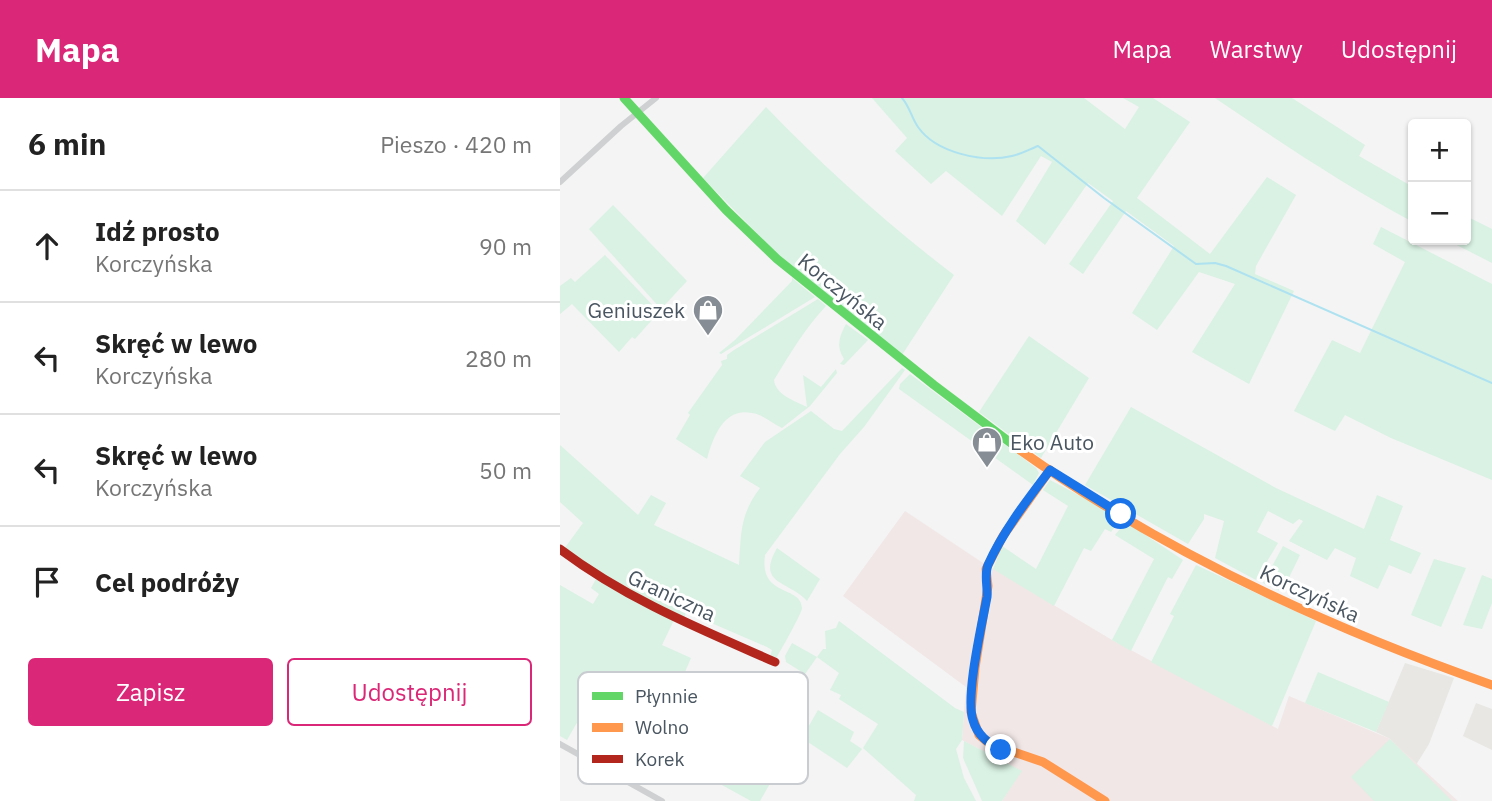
<!DOCTYPE html>
<html lang="pl">
<meta charset="utf-8">
<style>
:root{--surface:#fff;--page:#f2f2f2;--text:#222;--muted:#767676;--line:#e0e0e0;--accent:#db2777}
body{margin:0;font-family:"IBM Plex Sans",sans-serif;background:var(--page);color:var(--text)}
.controls{position:absolute;right:21px;top:21px;display:grid;overflow:hidden;border-radius:7px;box-shadow:0 2px 5px #0004}
.controls button{width:63px;height:63px;display:grid;place-items:center;padding:0;border:0;border-bottom:2px solid var(--line);background:var(--surface);color:var(--text);font:35px sans-serif}
.stop{position:absolute;width:21px;height:21px;margin:-16px;border:5px solid #1a73e8;border-radius:50%;background:#fff}
.stop.end{background:#1a73e8;border-color:#fff;box-shadow:0 2px 7px #0008}
.list{margin:0;padding:0;list-style:none}
h2{display:flex;justify-content:space-between;align-items:center;height:91px;margin:0;padding:0 28px;font-size:30px}
h2 small{font-size:23px;font-weight:400;color:var(--muted)}
.list li{display:grid;grid-template-columns:46px 1fr auto;gap:21px;align-items:center;box-sizing:border-box;height:112px;padding:0 28px;border-top:2px solid var(--line)}
.list b{display:block;font-size:26px;white-space:nowrap}
.list p{margin:0;font-size:23px;white-space:nowrap;color:var(--muted)}
.list em{font-size:23px;font-style:normal;color:var(--muted)}
.actions{display:flex;gap:14px;padding:21px 28px}
.actions a{flex:1;padding:16px 0;border:2px solid var(--accent);border-radius:7px;text-align:center;font-size:24px;color:var(--accent)}
.actions .main{background:var(--accent);color:#fff}
.icon{flex:none;width:38px;height:38px;fill:none;stroke:currentColor;stroke-width:2;stroke-linecap:round;stroke-linejoin:round}
.map{position:relative;flex:none;width:932px;height:703px;overflow:hidden}
header{display:flex;align-items:center;gap:42px;box-sizing:border-box;height:98px;padding:0 35px;background:var(--accent);color:#fff}
header strong{font-size:33px}
nav{display:flex;gap:38px;margin-inline-start:auto;font-size:24px}
main{display:flex}
aside{flex:1;background:var(--surface)}
.map>svg:first-child{display:block}
.commercial{fill:#e8e7e3}
.medical{fill:#f1e7e6}
.green{fill:#d9f2e3}
.lines{fill:none;stroke-linecap:round;stroke-linejoin:round}
.stream{stroke:#aee2f0;stroke-width:2}
.street{stroke:#ced0d2;stroke-width:6}
.fast{stroke:#63d668;stroke-width:9}
.slow{stroke:#ff974d;stroke-width:9}
.jam{stroke:#b3261e;stroke-width:9}
.route{stroke:#1a73e8;stroke-width:9}
.labels{text-anchor:middle;dominant-baseline:central;stroke-width:6;stroke-linejoin:round;paint-order:stroke}
.street-label{font-size:21px;fill:#4a5661;stroke:#fff}
.poi-label{font-size:21px;fill:#4a5661;stroke:#fff;text-anchor:end}
.key{fill:#fff;stroke:#c9ccd0;stroke-width:2}
.key-label{font-size:19px;fill:#4a5661}
</style>
<header>
<strong>Mapa</strong>
<nav><a>Mapa</a><a>Warstwy</a><a>Udostępnij</a></nav>
</header>
<main>
<aside>
<h2>6 min<small>Pieszo · 420 m</small></h2>
<ul class="list">
<li><svg class="icon" aria-label="ahead" viewBox="0 0 24 24"><path d="M12 20V5M6 11l6-6 6 6"/></svg><div><b>Idź prosto</b><p>Korczyńska</p></div><em>90 m</em></li>
<li><svg class="icon" aria-label="left" viewBox="0 0 24 24"><path d="M17 20v-9H6M10 6l-5 5 5 5"/></svg><div><b>Skręć w lewo</b><p>Korczyńska</p></div><em>280 m</em></li>
<li><svg class="icon" aria-label="left" viewBox="0 0 24 24"><path d="M17 20v-9H6M10 6l-5 5 5 5"/></svg><div><b>Skręć w lewo</b><p>Korczyńska</p></div><em>50 m</em></li>
<li><svg class="icon" aria-label="arrive" viewBox="0 0 24 24"><path d="M6 21V4h12l-3 4 3 4H6"/></svg><div><b>Cel podróży</b></div></li>
</ul>
<div class="actions"><a class="main">Zapisz</a><a>Udostępnij</a></div>
</aside>
<div class="map">
<svg width="932" height="703" viewBox="0 0 932 703">
<rect width="100%" height="100%" fill="#f4f4f4"/>
<g class="commercial">
<polygon points="845,565 894,580 869,646 856,667 830,641 816,634"/>
<polygon points="916,605 932,611 932,652 903,638"/>
</g>
<polygon class="medical" points="345,413 420,463 552,542 718,631 729,598 830,641 898,703 442,703 461,673 402,642 406,589 283,498"/>
<g class="green">
<polygon points="312,0 524,0 565,31 579,9 563,0 593,0 630,24 577,100 650,156 707,79 736,97 696,168 695,176 734,193 689,286 632,254 675,186 639,174 597,232 572,215 614,148 566,113 523,176 509,166 553,103 528,85 485,147 456,123 492,64 481,58 442,118 386,73 371,86 335,53 347,40"/>
<path d="M655,0H732L805,47L799,58L853,89V124C784,87 720,44 655,0Z"/>
<path d="M206,9C264,69 327,126 394,177L342,257L220,159L143,80Z"/>
<polygon points="53,107 127,183 101,211 29,131"/>
<polygon points="906,118 932,131 932,165 887,142 906,142"/>
<polygon points="821,129 932,186 932,382 831,340 785,317 775,333 734,313 772,242 800,255 845,164 813,146"/>
<polygon points="45,157 99,214 75,241 72,239 59,254 12,206 0,216 0,188 11,180 15,184"/>
<polygon points="232,180 255,199 161,256 159,255 175,242 232,183"/>
<path d="M258,201L266,208C245,230 230,256 214,282C216,297 233,302 247,309L243,277L261,289L276,271L277,275L250,308L222,330C213,326 202,316 192,315C164,309 153,339 147,361L116,341L130,317L128,315L162,267L161,263L167,261V257L174,252Z"/>
<path d="M286,226L308,242L284,267L280,266L284,261C276,248 279,239 286,226Z"/>
<polygon points="469,238 529,280 481,360 419,314"/>
<path d="M342,270L345,272L304,329L280,356L205,457C199,500 241,487 242,510C242,515 221,552 217,559H210L212,552L207,549L126,514L124,521L64,492L4,451L23,425L0,404V347L78,417L91,397L106,405L94,427L179,467C181,436 180,416 200,390L180,378L205,344L251,313L274,331L282,333Z"/>
<polygon points="350,276 476,370 479,375 473,387 339,291 340,286"/>
<polygon points="571,309 716,390 804,431 817,397 843,408 830,442 861,455 851,476 829,467 818,491 790,478 796,460 775,450 767,462 729,443 743,423 739,421 733,426 708,413 697,434 718,445 696,482 655,460 664,423 644,416 644,421 628,446 525,387"/>
<polygon points="490,382 562,420 551,434 545,431 531,453 524,450 494,508 433,471 442,448 476,471 508,408 483,392"/>
<polygon points="564,426 569,426 623,462 612,481 608,479 571,553 552,542 594,461 555,437"/>
<polygon points="723,448 740,457 722,494 703,485"/>
<path d="M217,450L260,481L247,503C228,482 196,487 217,450Z"/>
<polygon points="874,461 906,470 881,529 851,517"/>
<polygon points="636,467 756,523 712,628 591,564 614,518 610,516"/>
<polygon points="922,477 932,481 932,505 922,531 903,527"/>
<polygon points="36,481 115,520 102,547 131,560 122,581 196,618 235,642 200,703 191,703 142,676 158,645 100,613 91,629 30,602 7,642 0,638 0,487 33,506 39,496 31,490"/>
<polygon points="279,523 395,610 404,614 402,642 396,651 404,680 416,703 354,703 356,697 303,650 318,626 279,601 281,597 270,592 279,575 257,559 245,576 226,564 225,558 232,545 257,559 263,551 266,551 265,533 276,530"/>
<polygon points="758,574 829,604 816,634 745,605"/>
<polygon points="258,612 294,634 290,643 302,651 287,670 242,640"/>
<polygon points="830,641 892,703 814,703 791,679"/>
<polygon points="404,643 462,673 442,703 422,703 403,660"/>
</g>
<g class="lines">
<path class="stream" d="M342,0C350,9 351,19 358,29C376,55 423,65 452,58C461,56 470,51 478,48L544,100L636,166L655,165L666,168L932,285"/>
<g class="street">
<polyline points="0,84 61,28 96,0"/>
<polyline points="0,646 102,703"/>
</g>
<polyline class="fast" points="64,0 166,112 217,161 374,287 460,352"/>
<g class="slow">
<path d="M460,352C604,454 766,529 932,587"/>
<polyline points="490,372 443,438 426,471 428,488 415,570 411,614 419,637 430,646 483,664 545,703"/>
</g>
<path class="jam" d="M0,451C66,501 140,531 215,564"/>
</g>
<g class="lines">
<path class="route" d="M441,652C428,645 417,637 413,622C405,599 422,526 427,499C428,489 424,476 428,467C443,433 468,401 490,372L561,416"/>
</g>
<defs>
<g id="shop-pin" transform="scale(1.575)"><path d="M0 17L-7.5 6A9.5 9.5 0 1 1 7.5 6Z" fill="#868d94" stroke="#fff"/><path d="M-5-2.5h2.3a2.7 3.5 0 0 1 5.4 0H5L5.5 6h-11ZM-1.5-2.5h3a1.5 2.3 0 0 0-3 0Z" fill="#fff"/></g>
</defs>
<g fill-rule="evenodd">
<use href="#shop-pin" x="148" y="212"/>
<use href="#shop-pin" x="427" y="344"/>
</g>
<g class="labels">
<g class="street-label">
<text transform="translate(283 193) rotate(39)">Korczyńska</text>
<text transform="translate(750 495) rotate(25)">Korczyńska</text>
<text transform="translate(112 497) rotate(25)">Graniczna</text>
</g>
<g class="poi-label">
<text x="125" y="212">Geniuszek</text>
<text x="450" y="344" text-anchor="start">Eko Auto</text>
</g>
</g>
<rect x="18" y="574" width="230" height="112" rx="10" class="key"/>
<rect x="32" y="594" width="31" height="8" fill="#63d668"/>
<rect x="32" y="625" width="31" height="9" fill="#ff974d"/>
<rect x="32" y="657" width="31" height="8" fill="#b3261e"/>
<g class="key-label">
<text x="75" y="605">Płynnie</text>
<text x="75" y="636">Wolno</text>
<text x="75" y="668">Korek</text>
</g>
</svg>
<div class="controls">
<button>+</button>
<button>−</button>
</div>
<div class="stop" style="left:561px;top:416px"></div>
<div class="stop end" style="left:441px;top:652px"></div>
</div>
</main>
